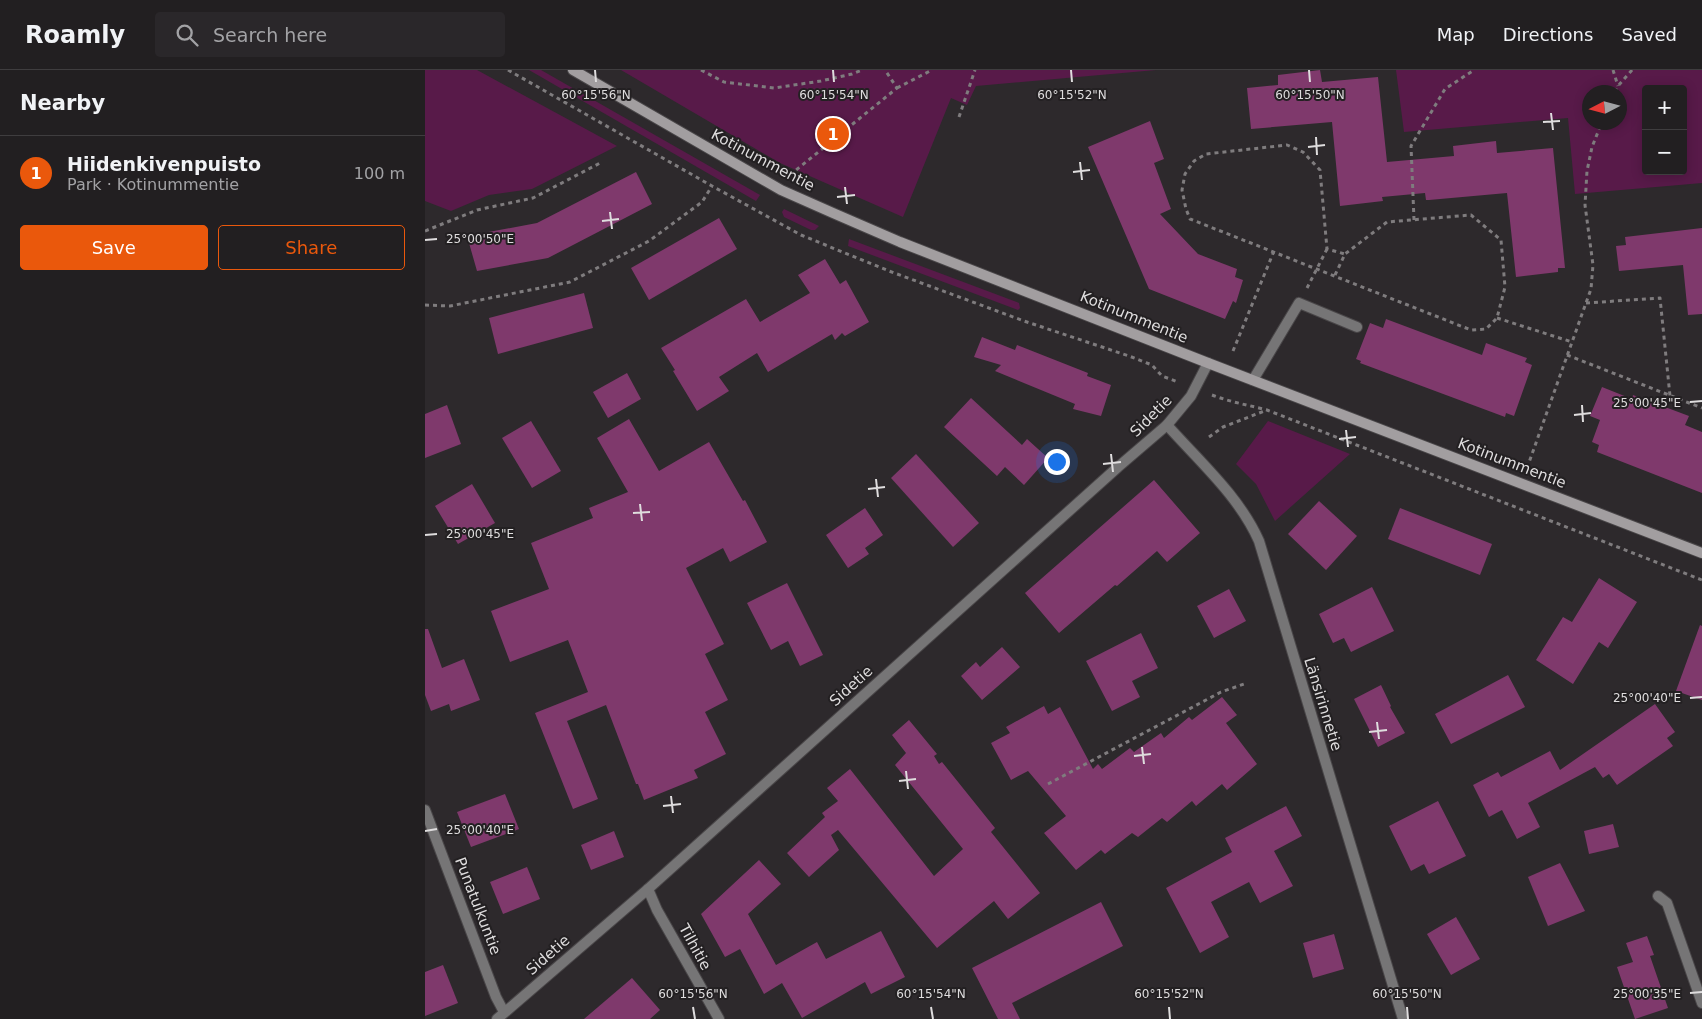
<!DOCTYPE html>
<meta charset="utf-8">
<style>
:root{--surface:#221f21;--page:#2a272a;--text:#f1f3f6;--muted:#a2a2a5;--line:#3f3d3f;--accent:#ea580c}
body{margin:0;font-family:"DejaVu Sans",sans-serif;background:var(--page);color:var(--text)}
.controls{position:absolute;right:15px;top:15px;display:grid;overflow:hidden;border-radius:5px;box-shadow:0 2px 12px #0003}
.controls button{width:45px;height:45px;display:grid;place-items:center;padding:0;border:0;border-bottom:1px solid var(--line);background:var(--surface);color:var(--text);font:25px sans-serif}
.compass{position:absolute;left:1157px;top:15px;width:45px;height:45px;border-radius:50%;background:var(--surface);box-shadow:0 2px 12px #0003;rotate:264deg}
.you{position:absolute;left:631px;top:391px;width:18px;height:18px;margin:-12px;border:4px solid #fff;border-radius:50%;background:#1a73e8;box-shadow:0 0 0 8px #1a73e833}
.badge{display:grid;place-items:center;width:32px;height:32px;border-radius:50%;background:var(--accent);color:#fff;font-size:16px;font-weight:700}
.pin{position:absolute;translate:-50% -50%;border:2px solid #fff;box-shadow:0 1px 5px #0006}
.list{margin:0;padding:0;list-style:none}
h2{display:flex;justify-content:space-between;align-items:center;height:65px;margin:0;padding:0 20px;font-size:21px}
h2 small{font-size:16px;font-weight:400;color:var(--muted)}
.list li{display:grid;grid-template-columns:32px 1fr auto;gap:15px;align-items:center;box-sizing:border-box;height:75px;padding:0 20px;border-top:1px solid var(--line)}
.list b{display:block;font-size:19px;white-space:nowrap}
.list p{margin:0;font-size:16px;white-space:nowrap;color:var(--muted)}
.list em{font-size:16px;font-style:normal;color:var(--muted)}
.actions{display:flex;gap:10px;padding:15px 20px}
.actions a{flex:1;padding:11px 0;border:1px solid var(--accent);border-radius:5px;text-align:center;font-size:18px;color:var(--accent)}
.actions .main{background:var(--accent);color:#fff}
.icon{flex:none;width:28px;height:28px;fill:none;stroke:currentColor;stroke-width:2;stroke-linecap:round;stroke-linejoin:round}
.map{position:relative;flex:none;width:1277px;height:949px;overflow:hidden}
header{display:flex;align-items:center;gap:30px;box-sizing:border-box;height:70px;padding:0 25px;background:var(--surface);border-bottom:1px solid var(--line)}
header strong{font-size:24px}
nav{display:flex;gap:28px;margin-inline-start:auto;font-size:18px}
.search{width:350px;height:45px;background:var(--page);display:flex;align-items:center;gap:12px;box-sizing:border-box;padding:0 18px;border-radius:5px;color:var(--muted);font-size:19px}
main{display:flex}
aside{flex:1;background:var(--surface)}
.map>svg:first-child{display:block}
.green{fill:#581a49;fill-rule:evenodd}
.building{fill:#7f396c}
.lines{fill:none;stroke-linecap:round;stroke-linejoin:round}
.service-casing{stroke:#494648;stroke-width:12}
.minor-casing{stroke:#494648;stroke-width:12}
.secondary-casing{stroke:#494648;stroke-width:12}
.path{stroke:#7f7c7e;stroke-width:3;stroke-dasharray:4 4;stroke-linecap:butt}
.service{stroke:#767576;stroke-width:10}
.minor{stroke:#767576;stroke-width:10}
.secondary{stroke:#a29ea0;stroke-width:10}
.ticks{fill:none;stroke:#dfddde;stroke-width:2}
.labels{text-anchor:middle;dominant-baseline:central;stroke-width:4;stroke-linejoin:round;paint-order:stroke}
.street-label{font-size:15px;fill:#dfddde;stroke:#232022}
.ticks-label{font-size:12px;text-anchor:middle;fill:#dfddde;stroke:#232022;stroke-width:4;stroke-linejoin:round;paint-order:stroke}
</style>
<header>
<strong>Roamly</strong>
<div class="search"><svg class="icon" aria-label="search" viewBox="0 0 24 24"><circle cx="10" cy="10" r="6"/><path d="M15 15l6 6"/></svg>Search here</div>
<nav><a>Map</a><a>Directions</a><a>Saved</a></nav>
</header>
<main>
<aside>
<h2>Nearby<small></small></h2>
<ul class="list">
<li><span class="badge">1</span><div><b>Hiidenkivenpuisto</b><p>Park · Kotinummentie</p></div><em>100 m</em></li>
</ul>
<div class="actions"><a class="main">Save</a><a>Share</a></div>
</aside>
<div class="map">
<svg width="1277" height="949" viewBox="0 0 1277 949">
<rect width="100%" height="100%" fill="#2d292c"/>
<g class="green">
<polygon points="0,0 52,0 192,76 107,119 64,125 26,141 0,131"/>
<polygon points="104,0 116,0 335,125 331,131"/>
<polygon points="196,0 731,0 551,16 542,35 526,28 478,147 355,93"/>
<path d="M971,0H1277V113L1150,124L1143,48L979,62ZM1221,19H1258V101H1221ZM1164,22H1194V52H1164Z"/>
<polygon points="359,139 394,156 390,160 386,160 359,147 357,142"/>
<polygon points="424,169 594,233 595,238 593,240 423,176"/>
<polygon points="843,351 925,384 850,451 831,414 811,394"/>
</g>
<g class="building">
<polygon points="895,0 897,12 953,7 962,92 1029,86 1028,76 1071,71 1072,83 1128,78 1140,198 1133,198 1133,202 1091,207 1082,123 1004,130 1001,130 1000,123 957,127 958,131 915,136 907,52 826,59 822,18 853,15 853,5"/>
<polygon points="725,51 739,89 729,93 746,139 735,144 773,184 812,199 810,207 818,210 811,233 808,231 800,249 724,219 663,77"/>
<polygon points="211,102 227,134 123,188 52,201 42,166 112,153"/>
<polygon points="294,148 312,179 224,230 206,198"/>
<polygon points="1277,158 1277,244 1263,245 1258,195 1194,201 1191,176 1201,175 1200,167"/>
<polygon points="400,189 415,214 421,210 444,252 420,266 417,263 410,270 407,264 343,302 332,283 294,307 304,321 272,341 248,301 250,300 236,278 321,229 335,252 385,223 373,205"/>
<polygon points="159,223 168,258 73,284 64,248"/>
<polygon points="961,249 1057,285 1061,273 1102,288 1100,292 1107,295 1089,346 1081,343 1080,347 935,293 936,291 931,289 945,253 958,258"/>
<polygon points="557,267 590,280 592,275 663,303 662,306 686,315 676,346 648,339 650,334 570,301 576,295 549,287"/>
<polygon points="202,303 216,329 183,348 168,322"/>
<polygon points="1177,317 1207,329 1208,325 1264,346 1260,355 1277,362 1277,423 1172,382 1174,375 1167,372 1175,350 1165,346"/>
<polygon points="546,328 597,375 602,369 623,388 599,415 580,397 572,406 519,357"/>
<polygon points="22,335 36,374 0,388 0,344"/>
<polygon points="204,349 234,401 284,372 318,431 320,430 342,472 305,492 298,478 261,498 299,574 280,584 303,630 280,642 301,684 269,700 273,708 219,730 213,714 211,714 181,635 142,651 173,729 148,739 110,643 163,622 143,570 85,592 66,541 124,519 106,473 168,448 164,438 203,422 172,368"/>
<polygon points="106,351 136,401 107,418 77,368"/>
<polygon points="491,384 554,453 528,477 466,408"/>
<polygon points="729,410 775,463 742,492 732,481 692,516 690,515 634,563 600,523"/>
<polygon points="47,414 70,453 33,474 10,436"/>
<polygon points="894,431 932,466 901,500 863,464"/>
<polygon points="440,438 458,465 440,478 444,484 423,498 401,465"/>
<polygon points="975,438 1067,474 1055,505 963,469"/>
<polygon points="1174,508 1212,532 1183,578 1174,572 1148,614 1111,590 1138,547 1147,552"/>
<polygon points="362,513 398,585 375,596 363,571 346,580 322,533"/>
<polygon points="947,517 969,561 926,582 919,568 908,573 894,544"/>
<polygon points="804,519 821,551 789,568 772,536"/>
<polygon points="1275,555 1277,556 1277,630 1251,621"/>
<polygon points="0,559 3,559 17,598 39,589 55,630 26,641 24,634 6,641 0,625"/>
<polygon points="716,563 733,598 707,611 715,627 687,641 661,591"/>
<polygon points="577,577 595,597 557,630 536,606 551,592 555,597"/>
<polygon points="1083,605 1100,637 1026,674 1010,644"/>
<polygon points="956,615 966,636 965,637 980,663 953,677 929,629"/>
<polygon points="797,627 812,645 801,653 832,694 802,720 797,714 771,736 767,731 742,752 737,748 713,767 707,763 680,784 676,780 651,800 619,763 641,746 603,701 586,710 566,673 585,663 581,657 619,636 623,644 635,637 668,699 673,694 677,699 705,678 709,682 736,663 739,668 764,647 767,650"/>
<polygon points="1230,634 1250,662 1242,668 1248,676 1192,715 1184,704 1178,708 1170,697 1103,733 1115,757 1092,769 1077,740 1064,747 1048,715 1073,702 1076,707 1125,681 1135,700"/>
<polygon points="484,650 512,684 509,686 514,694 517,692 570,758 566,762 615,823 583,849 569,831 512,878 413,760 406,765 414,780 384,807 362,783 400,747 397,743 413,731 402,718 425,699 509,806 538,779 470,695 481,683 467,665"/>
<polygon points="80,724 94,759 46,777 32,742"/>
<polygon points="1013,731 1041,786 1004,804 999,794 986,801 964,756"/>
<polygon points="861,736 877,766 849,781 868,816 835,833 824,812 786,832 804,867 775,883 741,818 807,782 800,768"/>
<polygon points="1188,754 1194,777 1164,784 1159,761"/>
<polygon points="189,761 199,787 166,800 156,775"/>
<polygon points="334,790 356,814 323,844 351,895 392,872 401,889 456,861 480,907 446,924 440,912 377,948 357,913 339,924 315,879 300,887 276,844"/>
<polygon points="1135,793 1160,841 1123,856 1103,807"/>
<polygon points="102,797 115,829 78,844 65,812"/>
<polygon points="676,832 698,876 587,933 595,949 573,949 547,898"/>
<polygon points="1031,847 1055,889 1026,905 1002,864"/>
<polygon points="909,864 919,899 888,908 878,873"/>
<polygon points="1222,866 1229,885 1225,886 1243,938 1210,949 1192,897 1208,892 1201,873"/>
<polygon points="18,895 33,933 0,946 0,902"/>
<polygon points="207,908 235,940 225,949 159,949"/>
</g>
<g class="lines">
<g class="service-casing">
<polyline id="service" points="828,310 874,233 932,257"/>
</g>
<g class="minor-casing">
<g id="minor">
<path d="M742,355C775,392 814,426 834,471L978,949"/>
<polyline points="0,740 71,927 79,942"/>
<polyline points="223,819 232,840 294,949"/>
<polyline points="1233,826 1242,833 1277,933"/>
<polyline points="72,949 223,819 693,397 742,355 766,326 783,293"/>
</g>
</g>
<g class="secondary-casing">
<polyline id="secondary" points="148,0 356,120 408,143 475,172 783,293 1277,483"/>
</g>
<g class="path">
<polyline points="83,0 287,116 376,165 464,201 599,251 704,286 727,295 737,306 753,312"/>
<polyline points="276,0 299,12 349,18 396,11 427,4 437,0"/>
<polyline points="1188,0 1193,16"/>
<polyline points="472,18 507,0"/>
<polyline points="1190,22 1193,16 1207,0"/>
<polyline points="534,47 550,0"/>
<polyline points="365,105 472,18 460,0"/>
<polyline points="989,150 986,76 1020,19 1049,0"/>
<polyline points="0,161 52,140 108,128 177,92"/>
<polyline points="910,205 920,184 962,152 1046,145 1076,170 1080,217 1072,248 1061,259 1046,260 765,149 761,139 757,120 760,104 769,91 781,84 862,75 878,82 895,100 902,179 920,184"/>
<polyline points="882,218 902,179"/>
<polyline points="1161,233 1235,228 1245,326"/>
<polyline points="0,235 25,236 145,212 224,171 277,132 287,116"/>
<polyline points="1072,248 1147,272"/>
<polyline points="808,281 849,181"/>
<polyline points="1142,285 1277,338"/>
<path d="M787,325C805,332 823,335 842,340L1277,510"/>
<polyline points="784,367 798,357 842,340"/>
<polyline points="1102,398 1166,219 1168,195 1160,135 1162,101 1167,77 1177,52"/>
<polyline points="623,714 796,622 822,613"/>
</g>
<use href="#service" class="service"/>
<use href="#minor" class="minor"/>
<use href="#secondary" class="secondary"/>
</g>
<path class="ticks" d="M170,0L171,12M408,0L409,12M646,0L647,12M884,0L885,12M1126,43L1128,60M1118,52L1135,51M891,67L892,85M883,77L900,75M655,92L657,110M648,102L665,100M420,117L422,134M412,127L430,125M185,142L187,159M177,151L194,149M0,170L12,169M1265,332L1277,331M1157,335L1158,352M1149,345L1166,343M921,360L923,377M914,369L931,367M686,384L688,402M678,394L696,392M451,409L453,427M443,419L460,417M215,434L217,451M208,443L225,442M0,465L12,464M1265,628L1277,627M952,652L954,669M944,662L962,660M717,677L719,694M709,686L726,684M481,701L483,719M474,711L491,709M246,726L248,743M238,736L256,734M0,761L12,759M1265,923L1277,922M268,937L270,949M506,937L508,949M744,937L745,949M982,937L983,949"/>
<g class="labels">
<g class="street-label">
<text transform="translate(338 90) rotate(28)">Kotinummentie</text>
<text transform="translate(709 247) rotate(22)">Kotinummentie</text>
<text transform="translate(726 346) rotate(-45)">Sidetie</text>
<text transform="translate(1087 393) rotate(21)">Kotinummentie</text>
<text transform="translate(426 616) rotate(-42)">Sidetie</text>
<text transform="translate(898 634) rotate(73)">Länsirinnetie</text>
<text transform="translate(53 836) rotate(69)">Punatulkuntie</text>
<text transform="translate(270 877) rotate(61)">Tilhitie</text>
<text transform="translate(123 885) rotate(-41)">Sidetie</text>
</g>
</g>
<g class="ticks-label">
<text x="171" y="29">60°15'56"N</text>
<text x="409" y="29">60°15'54"N</text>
<text x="647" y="29">60°15'52"N</text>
<text x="885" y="29">60°15'50"N</text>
<text x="55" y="173">25°00'50"E</text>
<text x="1222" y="337">25°00'45"E</text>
<text x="55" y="468">25°00'45"E</text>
<text x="1222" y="632">25°00'40"E</text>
<text x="55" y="764">25°00'40"E</text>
<text x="1222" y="928">25°00'35"E</text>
<text x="268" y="928">60°15'56"N</text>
<text x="506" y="928">60°15'54"N</text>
<text x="744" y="928">60°15'52"N</text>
<text x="982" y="928">60°15'50"N</text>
</g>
</svg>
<div class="controls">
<button>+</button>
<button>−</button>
</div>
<svg class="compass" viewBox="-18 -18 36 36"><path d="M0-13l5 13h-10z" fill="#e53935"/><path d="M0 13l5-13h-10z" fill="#a2a2a5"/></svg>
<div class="you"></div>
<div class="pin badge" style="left:408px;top:64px">1</div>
</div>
</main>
